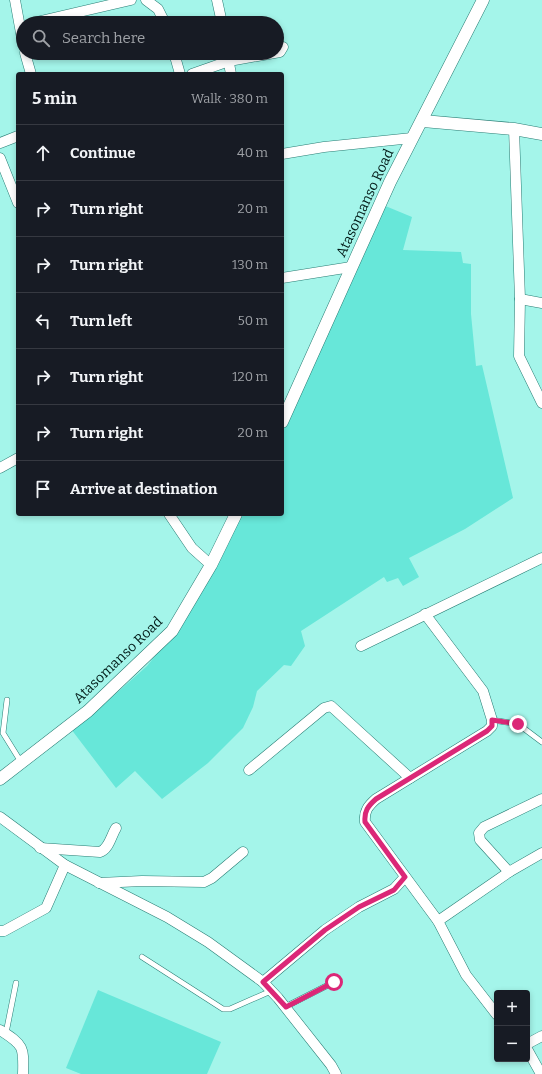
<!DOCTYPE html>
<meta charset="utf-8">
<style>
:root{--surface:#171b24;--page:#20242c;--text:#f1f3f6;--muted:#9ea1a6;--line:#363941}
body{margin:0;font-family:Bitter,serif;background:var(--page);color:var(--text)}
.controls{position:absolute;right:12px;bottom:12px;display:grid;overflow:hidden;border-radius:4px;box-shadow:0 2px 6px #0003}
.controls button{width:36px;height:36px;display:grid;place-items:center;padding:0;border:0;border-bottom:1px solid var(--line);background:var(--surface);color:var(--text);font:20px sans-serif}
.stop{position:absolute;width:12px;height:12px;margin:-9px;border:3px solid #db2777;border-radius:50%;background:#fff}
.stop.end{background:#db2777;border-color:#fff;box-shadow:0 1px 4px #0008}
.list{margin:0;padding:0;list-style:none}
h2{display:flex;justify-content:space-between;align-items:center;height:52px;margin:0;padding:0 16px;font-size:17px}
h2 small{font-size:13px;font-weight:400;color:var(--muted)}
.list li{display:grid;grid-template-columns:26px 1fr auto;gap:12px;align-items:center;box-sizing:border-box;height:56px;padding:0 16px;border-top:1px solid var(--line)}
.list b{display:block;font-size:15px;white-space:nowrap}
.list em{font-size:13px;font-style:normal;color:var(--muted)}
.icon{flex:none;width:22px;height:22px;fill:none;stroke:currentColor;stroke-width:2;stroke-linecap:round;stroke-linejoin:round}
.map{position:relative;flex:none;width:542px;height:1074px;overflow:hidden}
.search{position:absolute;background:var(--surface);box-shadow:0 2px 6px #0003;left:16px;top:16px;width:268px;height:44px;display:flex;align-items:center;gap:10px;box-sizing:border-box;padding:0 14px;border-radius:22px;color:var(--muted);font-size:15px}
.panel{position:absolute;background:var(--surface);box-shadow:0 2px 6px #0003;left:16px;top:72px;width:268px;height:444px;border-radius:4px}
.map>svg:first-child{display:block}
.green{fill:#67e7d9}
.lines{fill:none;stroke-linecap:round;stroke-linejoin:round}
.service-casing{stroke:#287d74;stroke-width:6}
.minor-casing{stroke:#287d74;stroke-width:11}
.tertiary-casing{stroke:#287d74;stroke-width:13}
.service{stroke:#fff;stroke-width:5}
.minor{stroke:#fff;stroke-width:10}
.tertiary{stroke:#fff;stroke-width:12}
.route{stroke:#db2777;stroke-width:5}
.labels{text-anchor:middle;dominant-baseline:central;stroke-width:3.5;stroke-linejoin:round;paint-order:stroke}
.street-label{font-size:14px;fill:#021a17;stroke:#a4f5ea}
</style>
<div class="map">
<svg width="542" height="1074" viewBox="0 0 542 1074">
<rect width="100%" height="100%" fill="#a4f5ea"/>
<g class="green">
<polygon points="383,205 412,217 403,250 461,252 463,263 471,264 471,314 476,366 482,365 513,498 465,529 409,558 419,577 403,586 398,578 387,582 384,577 301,631 305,646 291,666 284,665 257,691 253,707 243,728 208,763 162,799 135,771 116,788 71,729 101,707 147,666 176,630 223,552 242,514 282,514 282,431"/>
<polygon points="98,990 221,1042 207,1074 81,1074 66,1068"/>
</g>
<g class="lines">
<g class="service-casing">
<g id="service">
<polyline points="7,700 3,733 21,762"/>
<polyline points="492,720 518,724 542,742"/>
<polyline points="142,957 223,1009 230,1009 271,991"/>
<polyline points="285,1007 334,982"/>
<polyline points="6,1033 16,983"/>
</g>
</g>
<g class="minor-casing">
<g id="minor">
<polyline points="15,0 23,44"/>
<polyline points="146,0 158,9 165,23"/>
<polyline points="217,0 222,23"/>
<polyline points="32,23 131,0"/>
<polyline points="25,53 31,74"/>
<polyline points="174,53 180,74"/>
<polyline points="227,53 231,74"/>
<polyline points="192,74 229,61 280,52 283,47"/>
<polyline points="514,129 520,299 519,356 542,403"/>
<polyline points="0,143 18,136"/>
<polyline points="282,154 324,147 412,138"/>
<polyline points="0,158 18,203"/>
<polyline points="282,278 351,267"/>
<polyline points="520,299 542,303"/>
<polyline points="0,468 18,458"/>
<polyline points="169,514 192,548 211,565"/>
<path d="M425,614L483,691L492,720V726L487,731L376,799C368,806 364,811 365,822L438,921L466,975L497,1015"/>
<polyline points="361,646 542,558"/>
<polyline points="249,770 324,708 331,706 410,778"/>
<polyline points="0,817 65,865 167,917 208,942 263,982 278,998 331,1065 336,1074"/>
<path d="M40,848L100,852C109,849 111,836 116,828"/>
<polyline points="509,872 480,840 479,833 484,827 542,799"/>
<polyline points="99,883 142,881 204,882 212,878 243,852"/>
<polyline points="438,921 509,872 542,853"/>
<polyline points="0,931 4,931 46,908 65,865"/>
<polyline points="263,982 325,930 359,907 394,889 405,877"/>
<path d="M0,1030C24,1045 24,1047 23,1074"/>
<polyline points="527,1044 542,1036"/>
<polyline points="527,1049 541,1074"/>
</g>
</g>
<g class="tertiary-casing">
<g id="tertiary">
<polyline points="423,121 514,129 542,134"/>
<polyline points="282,422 390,182 483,0"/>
<polyline points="0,779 88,711 172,631 211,565 236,514"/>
</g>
</g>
<use href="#service" class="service"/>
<use href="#minor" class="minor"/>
<use href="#tertiary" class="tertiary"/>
</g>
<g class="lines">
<path class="route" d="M334,982L286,1007L263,982L325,930L359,907L394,890L405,877L365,822C364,811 368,806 376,799L487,731L492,726V720L518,724"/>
</g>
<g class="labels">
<g class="street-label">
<text transform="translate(365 203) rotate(-65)">Atasomanso Road</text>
<text transform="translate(118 660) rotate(-44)">Atasomanso Road</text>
</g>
</g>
</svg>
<div class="controls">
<button>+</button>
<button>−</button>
</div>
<div class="stop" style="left:334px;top:982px"></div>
<div class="stop end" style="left:518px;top:724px"></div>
<div class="search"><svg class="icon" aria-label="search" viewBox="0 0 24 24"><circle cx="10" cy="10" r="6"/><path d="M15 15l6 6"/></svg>Search here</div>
<section class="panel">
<h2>5 min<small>Walk · 380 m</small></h2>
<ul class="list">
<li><svg class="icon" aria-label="ahead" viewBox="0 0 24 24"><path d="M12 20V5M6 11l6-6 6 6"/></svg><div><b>Continue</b></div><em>40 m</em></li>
<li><svg class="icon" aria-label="right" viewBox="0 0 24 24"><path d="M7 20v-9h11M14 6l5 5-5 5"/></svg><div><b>Turn right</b></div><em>20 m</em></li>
<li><svg class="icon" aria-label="right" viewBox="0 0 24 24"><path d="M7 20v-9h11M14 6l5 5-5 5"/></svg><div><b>Turn right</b></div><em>130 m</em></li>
<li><svg class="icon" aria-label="left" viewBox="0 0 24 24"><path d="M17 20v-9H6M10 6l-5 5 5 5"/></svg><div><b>Turn left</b></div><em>50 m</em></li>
<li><svg class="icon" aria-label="right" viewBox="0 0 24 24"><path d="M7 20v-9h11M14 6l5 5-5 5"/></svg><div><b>Turn right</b></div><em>120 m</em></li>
<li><svg class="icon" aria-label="right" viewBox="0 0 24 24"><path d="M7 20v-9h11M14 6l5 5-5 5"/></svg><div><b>Turn right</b></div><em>20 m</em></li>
<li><svg class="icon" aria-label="arrive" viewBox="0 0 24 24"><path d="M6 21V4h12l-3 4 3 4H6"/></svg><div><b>Arrive at destination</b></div></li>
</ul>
</section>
</div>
